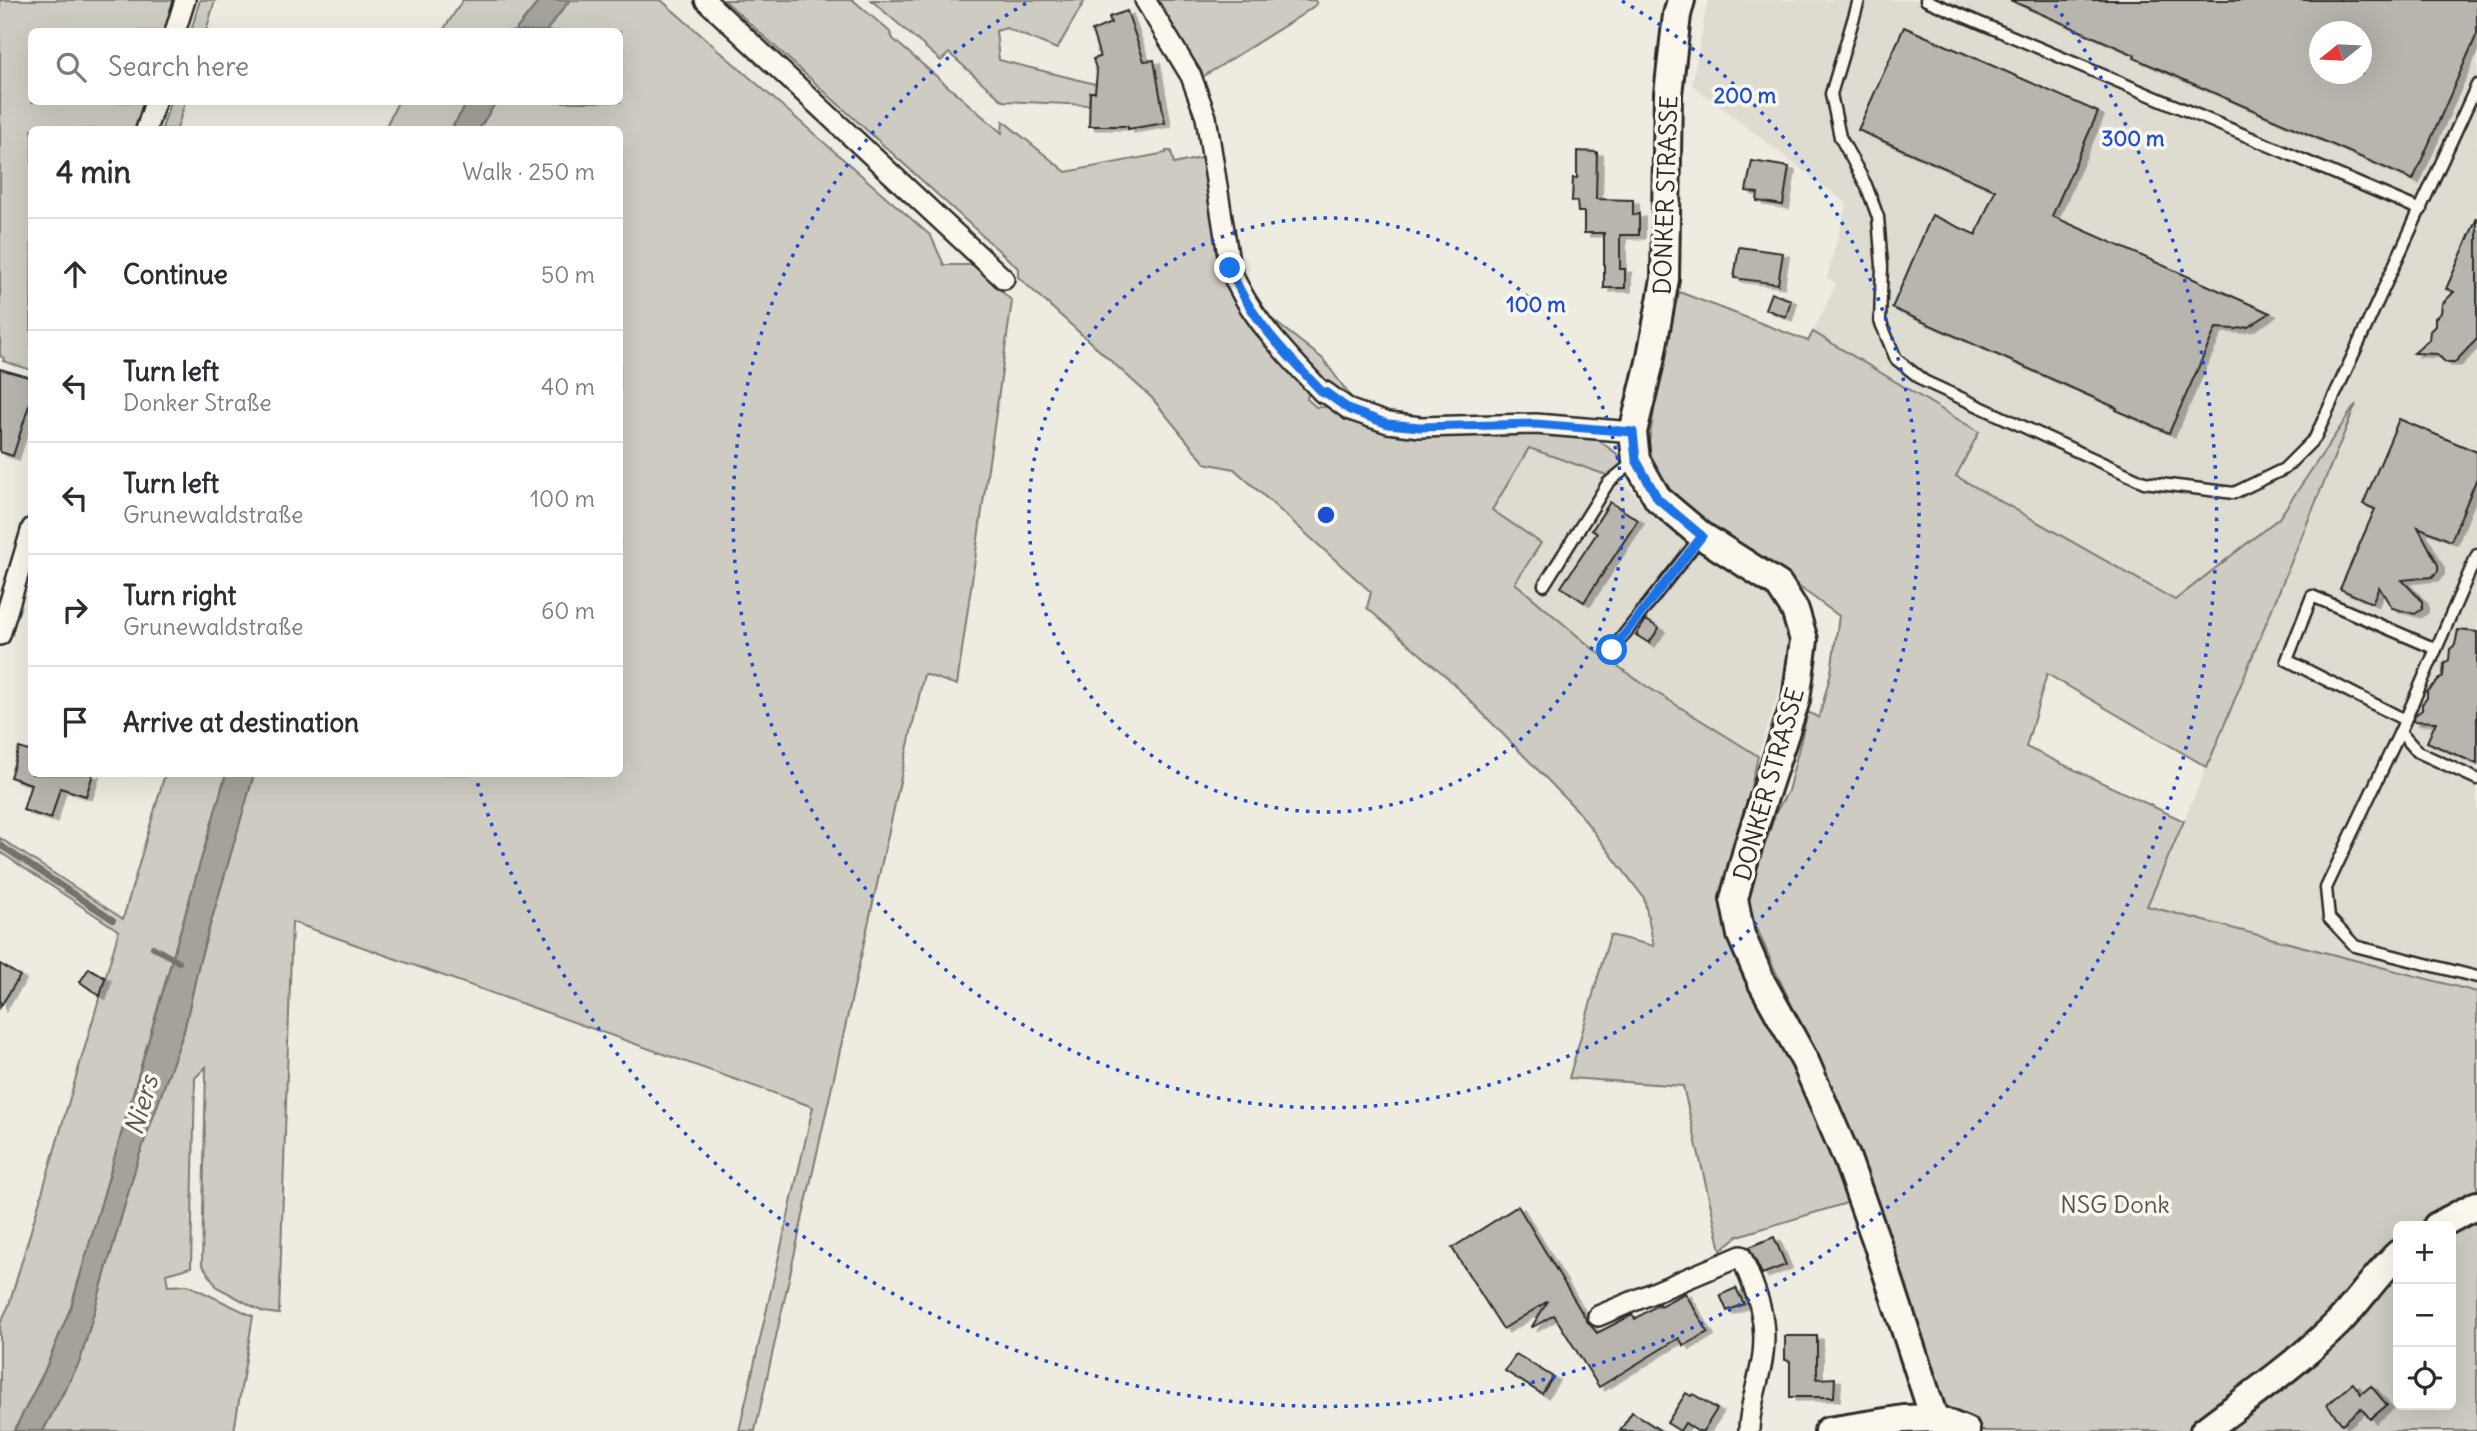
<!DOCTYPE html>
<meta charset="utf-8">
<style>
:root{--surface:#fff;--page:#f2f2f3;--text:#2b2b33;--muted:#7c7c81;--line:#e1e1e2}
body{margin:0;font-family:Delius,sans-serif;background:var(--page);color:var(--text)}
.controls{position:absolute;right:21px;bottom:21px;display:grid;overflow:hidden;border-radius:10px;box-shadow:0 7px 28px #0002}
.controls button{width:63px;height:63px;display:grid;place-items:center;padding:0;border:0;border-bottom:2px solid var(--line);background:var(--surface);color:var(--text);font:35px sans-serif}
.compass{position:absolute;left:2309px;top:21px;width:63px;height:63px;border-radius:50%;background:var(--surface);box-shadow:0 7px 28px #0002;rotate:252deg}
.stop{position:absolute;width:21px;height:21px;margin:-16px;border:5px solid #1a73e8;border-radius:50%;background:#fff}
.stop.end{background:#1a73e8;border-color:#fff;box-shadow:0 2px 7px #0008}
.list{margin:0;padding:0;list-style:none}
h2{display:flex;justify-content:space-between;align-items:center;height:91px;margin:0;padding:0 28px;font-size:30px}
h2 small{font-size:23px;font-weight:400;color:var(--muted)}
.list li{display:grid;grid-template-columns:46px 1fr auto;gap:21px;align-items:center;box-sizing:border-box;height:112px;padding:0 28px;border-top:2px solid var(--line)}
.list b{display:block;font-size:26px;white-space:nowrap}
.list p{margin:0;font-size:23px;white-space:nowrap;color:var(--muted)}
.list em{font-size:23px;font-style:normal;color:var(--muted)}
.icon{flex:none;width:38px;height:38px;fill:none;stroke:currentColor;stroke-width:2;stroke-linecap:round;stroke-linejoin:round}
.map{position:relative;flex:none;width:2477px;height:1431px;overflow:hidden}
.search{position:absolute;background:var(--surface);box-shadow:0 7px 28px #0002;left:28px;top:28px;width:595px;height:77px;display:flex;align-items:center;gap:18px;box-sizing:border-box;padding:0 24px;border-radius:10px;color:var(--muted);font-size:26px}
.panel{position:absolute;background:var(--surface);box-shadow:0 7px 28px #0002;left:28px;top:126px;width:595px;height:651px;border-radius:10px}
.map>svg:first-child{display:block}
.built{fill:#dedbd1;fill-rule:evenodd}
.green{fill:#cecbc2;stroke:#7c7b76;stroke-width:2;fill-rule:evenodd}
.water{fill:#a4a29a;stroke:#74726e;stroke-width:2}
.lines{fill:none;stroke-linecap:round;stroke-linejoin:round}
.stream{stroke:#74726e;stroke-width:6}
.building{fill:#b8b5ae;stroke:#2b2b2b;stroke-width:2;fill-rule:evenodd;filter:url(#shadow)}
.lane-casing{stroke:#2b2b2b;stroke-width:15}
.street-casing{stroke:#2b2b2b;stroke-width:24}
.secondary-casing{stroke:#2b2b2b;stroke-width:32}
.lane{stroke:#fbf7ec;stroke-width:10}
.street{stroke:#fbf7ec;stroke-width:19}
.secondary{stroke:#fbf7ec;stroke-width:26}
.route{stroke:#1a73e8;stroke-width:9}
.ring{fill:none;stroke:#1d4ed8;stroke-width:3.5;stroke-dasharray:3.5 7}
.labels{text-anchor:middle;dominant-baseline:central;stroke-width:7;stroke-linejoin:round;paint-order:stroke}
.street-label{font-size:24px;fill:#2b2b2b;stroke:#fbf7ec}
.park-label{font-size:24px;fill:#545351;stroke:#fbf7ec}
.water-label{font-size:26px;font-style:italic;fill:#555552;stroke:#fbf7ec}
.centre{fill:#1d4ed8;stroke:#fbf7ec;stroke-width:3.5}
.ring-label{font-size:21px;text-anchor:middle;font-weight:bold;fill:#1d4ed8;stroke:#fbf7ec;stroke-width:7;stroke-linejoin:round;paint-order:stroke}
</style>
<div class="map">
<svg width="2477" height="1431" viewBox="0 0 2477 1431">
<defs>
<filter id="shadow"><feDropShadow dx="6" dy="3.5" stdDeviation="0" flood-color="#0004"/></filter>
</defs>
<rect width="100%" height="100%" fill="#eeebe0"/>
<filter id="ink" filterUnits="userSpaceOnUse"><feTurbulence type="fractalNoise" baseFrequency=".0143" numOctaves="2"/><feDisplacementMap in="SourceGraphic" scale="14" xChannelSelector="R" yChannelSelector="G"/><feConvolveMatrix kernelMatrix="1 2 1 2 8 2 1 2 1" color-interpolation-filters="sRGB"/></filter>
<g filter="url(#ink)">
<g class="built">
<path d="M1708,0H2477V992L2146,906L2207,767L2354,408L2279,518L2175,601L1955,476L1979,432L1813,332L1836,284L1827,277L1847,204L1692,85ZM2320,32H2362V74H2320Z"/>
<polygon points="1529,448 1621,480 1645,506 1765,585 1778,599 1790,632 1790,657 1758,756 1643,684 1592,648 1515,583 1541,543 1492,510"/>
</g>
<g class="green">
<polygon points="0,0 175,0 165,31 32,32 32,102 145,102 136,129 32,130 31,370 3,361 4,358 0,356"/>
<polygon points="200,0 215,0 206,31 191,31"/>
<polygon points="463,0 540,0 515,31 442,32"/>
<polygon points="570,0 661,0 931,236 944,265 974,265 1012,301 957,685 924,674 755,1431 739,1431 813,1107 292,922 279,1314 263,1312 217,1287 202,1264 206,1067 195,1078 191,1267 166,1274 168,1286 188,1285 253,1316 234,1431 43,1431 80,1361 137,1162 184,1031 199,963 254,774 620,774 620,130 479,129 496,102 620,102 620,32 546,31"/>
<path d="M724,0H853L890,32L893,39L1002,133L1003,121L1066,172L1166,153V151H1171L1174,164L1209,156L1224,262L1309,390L1307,399L1316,407C1334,405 1347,413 1363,420L1537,429L1594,437L1617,454L1622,464L1621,480L1529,448L1492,510L1541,543L1515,583L1592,648L1643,684L1758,756L1725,904L1750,978L1836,1155L1850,1202L1738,1236L1721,1250L1683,1086L1569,1078L1610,935L1654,946L1644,898L1577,810L1448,678L1367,608L1371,592L1234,469L1205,463L1152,398L1018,277V268Z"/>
<polygon points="871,0 1085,0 1057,49 1006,28 996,31 999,60 1107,87 1112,92 1090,92 1089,105 1003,101 949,53 941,61"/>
<polygon points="1151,0 1315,0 1317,4 1300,16 1201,78 1207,89 1222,163 1219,162"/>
<polygon points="170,102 185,102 177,129 162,129"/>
<polygon points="398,102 468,102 451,129 384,130"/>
<path d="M1679,292L1808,341L1813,332L1979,432L1956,476L2175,600L2279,518L2356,404L2207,767L2047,674L2026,747L2184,821L2147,906L2477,992V1431H1947L1822,1068L1772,964L1746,902L1776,812L1788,791L1808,712L1819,718L1831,672L1839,616L1802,589L1785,574L1673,502L1646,459L1673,296L1678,298ZM2398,1226H2451V1405H2398Z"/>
<polygon points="1255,306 1323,359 1359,408 1327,389"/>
<polygon points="165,774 226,774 71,1307 45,1370 14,1431 0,1431 0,1324 9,1305 119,931 0,852 0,838 123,919"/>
</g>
<g class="water">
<polygon points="540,0 570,0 546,31 515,31"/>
<polygon points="468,102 496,102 479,129 451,129"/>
<polygon points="226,774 254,774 199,963 184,1031 137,1162 80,1361 43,1431 14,1431 45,1370 71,1307"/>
</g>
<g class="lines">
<g class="stream">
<polyline points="0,845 113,920"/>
<polyline points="153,947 179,962"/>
</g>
</g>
<g class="building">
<path d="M2010,0H2477V34L2413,180L2134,58L2135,55ZM2320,32H2362V74H2320Z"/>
<polygon points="1127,11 1144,61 1154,60 1165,123 1128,129 1128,126 1089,126 1090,92 1095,92 1097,72 1093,59 1100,57 1092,31 1111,23 1109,17"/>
<polygon points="1904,27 2098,112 2052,216 2270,313 2248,327 2236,329 2216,328 2169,433 2116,410 2117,408 1892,308 1932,215 1976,235 1995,190 1858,130"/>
<polygon points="1577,151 1597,152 1596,199 1633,200 1633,215 1639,214 1639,235 1620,235 1620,269 1625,269 1625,288 1604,288 1604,233 1584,233 1584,212 1578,212 1577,201 1572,201 1573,178 1577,178"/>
<polygon points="1752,161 1789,167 1783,205 1757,201 1758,193 1746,191"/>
<polygon points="2477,218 2477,339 2455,362 2445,362 2437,354 2414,353 2429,340 2430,331 2435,326 2435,318 2441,313 2442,304 2454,292 2446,289"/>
<polygon points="1739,247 1783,253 1778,284 1734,278"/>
<polygon points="1771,293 1791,300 1786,317 1765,309"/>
<polygon points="0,369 32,378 32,396 13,456 0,452"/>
<polygon points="2399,419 2477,452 2477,478 2451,541 2418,527 2438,565 2438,571 2432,577 2402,580 2422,601 2422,609 2415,614 2392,608 2379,587 2372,603 2340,589 2375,509 2363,504"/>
<polygon points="1610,502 1638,520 1584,602 1561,587 1597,533 1592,530"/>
<polygon points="1646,620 1659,628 1649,643 1636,635"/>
<polygon points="2458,630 2477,632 2477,764 2427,742 2436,722 2413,721 2415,715 2422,710 2422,704 2427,698 2427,692 2443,676 2444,664 2449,660 2450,649 2455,645"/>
<polygon points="19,748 32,752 32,774 93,774 86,796 60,788 51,819 23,810 31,784 10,777"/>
<polygon points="0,964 20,976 0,1007"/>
<polygon points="89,968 105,978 100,996 80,982"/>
<polygon points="1518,1206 1587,1321 1597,1333 1632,1315 1635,1319 1659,1304 1660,1306 1685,1293 1708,1332 1684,1346 1679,1338 1599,1387 1554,1315 1531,1328 1548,1301 1503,1329 1452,1248"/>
<polygon points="1774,1237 1786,1265 1762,1274 1749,1247"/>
<polygon points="1736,1288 1744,1304 1727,1311 1720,1295"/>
<polygon points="1785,1336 1817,1336 1817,1379 1835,1378 1834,1397 1790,1397 1790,1361 1785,1360"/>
<polygon points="1516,1354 1553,1377 1542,1394 1505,1371"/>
<polygon points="2353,1383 2361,1394 2371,1386 2387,1405 2370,1419 2361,1408 2342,1424 2327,1405"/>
<polygon points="1686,1393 1691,1396 1693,1394 1717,1409 1703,1431 1697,1431 1685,1423 1680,1431 1667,1423"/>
<polygon points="1632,1412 1661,1431 1620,1431"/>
</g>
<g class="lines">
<g class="lane-casing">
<g id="lane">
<polyline points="1859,0 1831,94 1840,137 1866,185 1878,217 1882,266 1880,321 1896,359 1924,381 2144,482 2234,493 2284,469 2315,438 2477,85"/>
<polyline points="1926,0 2421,210"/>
<polyline points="2477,555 2400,732 2326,888 2329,918 2355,946 2477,977"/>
<polyline points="1544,585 1608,483 1636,460"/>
<polyline points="1612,650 1700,538"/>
<polyline points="2405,720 2287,660 2312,596 2436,649"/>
<polyline points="2400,732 2418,752 2477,779"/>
</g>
</g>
<g class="street-casing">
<g id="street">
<polyline points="705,0 1004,279"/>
<path d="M1145,0L1191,76L1206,117L1230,268C1248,316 1288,356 1323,393L1325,392L1350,410L1388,423L1420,427L1536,424L1633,432"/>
<polyline points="175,32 185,0"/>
<polyline points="146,130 155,102"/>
<polyline points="0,635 32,528"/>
<path d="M1598,1316L1741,1256C1757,1293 1769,1320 1762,1361C1758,1384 1749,1408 1749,1431"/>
</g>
</g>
<g class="secondary-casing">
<g id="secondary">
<polyline points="1681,0 1677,15 1668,94 1665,279 1650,362 1633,432 1636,460 1658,499 1702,536 1779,585 1795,610 1804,640 1796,700 1748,846 1734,899 1741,935 1762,983 1805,1061 1846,1156 1877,1243 1934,1418"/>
<polyline points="2437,1226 2477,1205"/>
<polyline points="1828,1431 1904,1419 1934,1418 1966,1431"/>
<path d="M2204,1431C2250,1396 2297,1364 2338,1323C2359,1301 2376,1275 2398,1254"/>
</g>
</g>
<use href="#lane" class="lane"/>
<use href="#street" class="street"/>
<use href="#secondary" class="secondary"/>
</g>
</g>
<g class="lines" filter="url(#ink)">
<path class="route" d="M1230,268C1248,316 1288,356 1323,393L1325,392L1350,410L1388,424L1420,427L1536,424L1633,432L1636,460L1658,499L1702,536L1612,650"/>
</g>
<g class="ring">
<circle cx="1326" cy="515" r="297"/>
<path d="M1622 1A593 593 0 1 1 1030 1"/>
<path d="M2055 5A890 890 0 1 1 475 775"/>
</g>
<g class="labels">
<g class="street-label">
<text transform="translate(1665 195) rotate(-88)">DONKER STRASSE</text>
<text transform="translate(1768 784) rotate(-74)">DONKER STRASSE</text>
</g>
<g class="park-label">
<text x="2115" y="1204">NSG Donk</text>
</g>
<g class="water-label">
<text transform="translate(141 1105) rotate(-74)">Niers</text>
</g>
</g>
<circle cx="1326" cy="515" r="10" class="centre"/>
<g class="ring-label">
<text x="1745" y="103">200 m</text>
<text x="2133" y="146">300 m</text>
<text x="1536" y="312">100 m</text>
</g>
</svg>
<div class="controls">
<button>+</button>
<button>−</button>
<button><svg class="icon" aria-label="locate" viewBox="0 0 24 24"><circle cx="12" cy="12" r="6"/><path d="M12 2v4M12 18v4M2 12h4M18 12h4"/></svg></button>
</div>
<svg class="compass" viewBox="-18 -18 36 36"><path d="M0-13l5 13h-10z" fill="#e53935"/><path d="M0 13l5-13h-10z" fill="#7c7c81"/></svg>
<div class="stop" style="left:1612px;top:650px"></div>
<div class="stop end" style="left:1230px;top:268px"></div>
<div class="search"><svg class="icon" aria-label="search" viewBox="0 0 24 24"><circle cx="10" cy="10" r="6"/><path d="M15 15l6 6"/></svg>Search here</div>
<section class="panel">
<h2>4 min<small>Walk · 250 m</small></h2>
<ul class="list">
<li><svg class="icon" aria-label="ahead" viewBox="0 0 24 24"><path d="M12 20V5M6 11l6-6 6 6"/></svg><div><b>Continue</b></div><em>50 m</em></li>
<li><svg class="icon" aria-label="left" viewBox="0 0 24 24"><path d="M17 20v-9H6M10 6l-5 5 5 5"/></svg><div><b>Turn left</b><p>Donker Straße</p></div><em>40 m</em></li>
<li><svg class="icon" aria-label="left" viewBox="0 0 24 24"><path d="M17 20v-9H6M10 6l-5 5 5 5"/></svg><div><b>Turn left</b><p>Grunewaldstraße</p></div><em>100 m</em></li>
<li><svg class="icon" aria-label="right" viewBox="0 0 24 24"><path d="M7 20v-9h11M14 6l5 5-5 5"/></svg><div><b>Turn right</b><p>Grunewaldstraße</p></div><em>60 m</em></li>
<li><svg class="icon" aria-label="arrive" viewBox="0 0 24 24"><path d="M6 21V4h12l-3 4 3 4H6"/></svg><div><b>Arrive at destination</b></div></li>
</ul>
</section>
</div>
